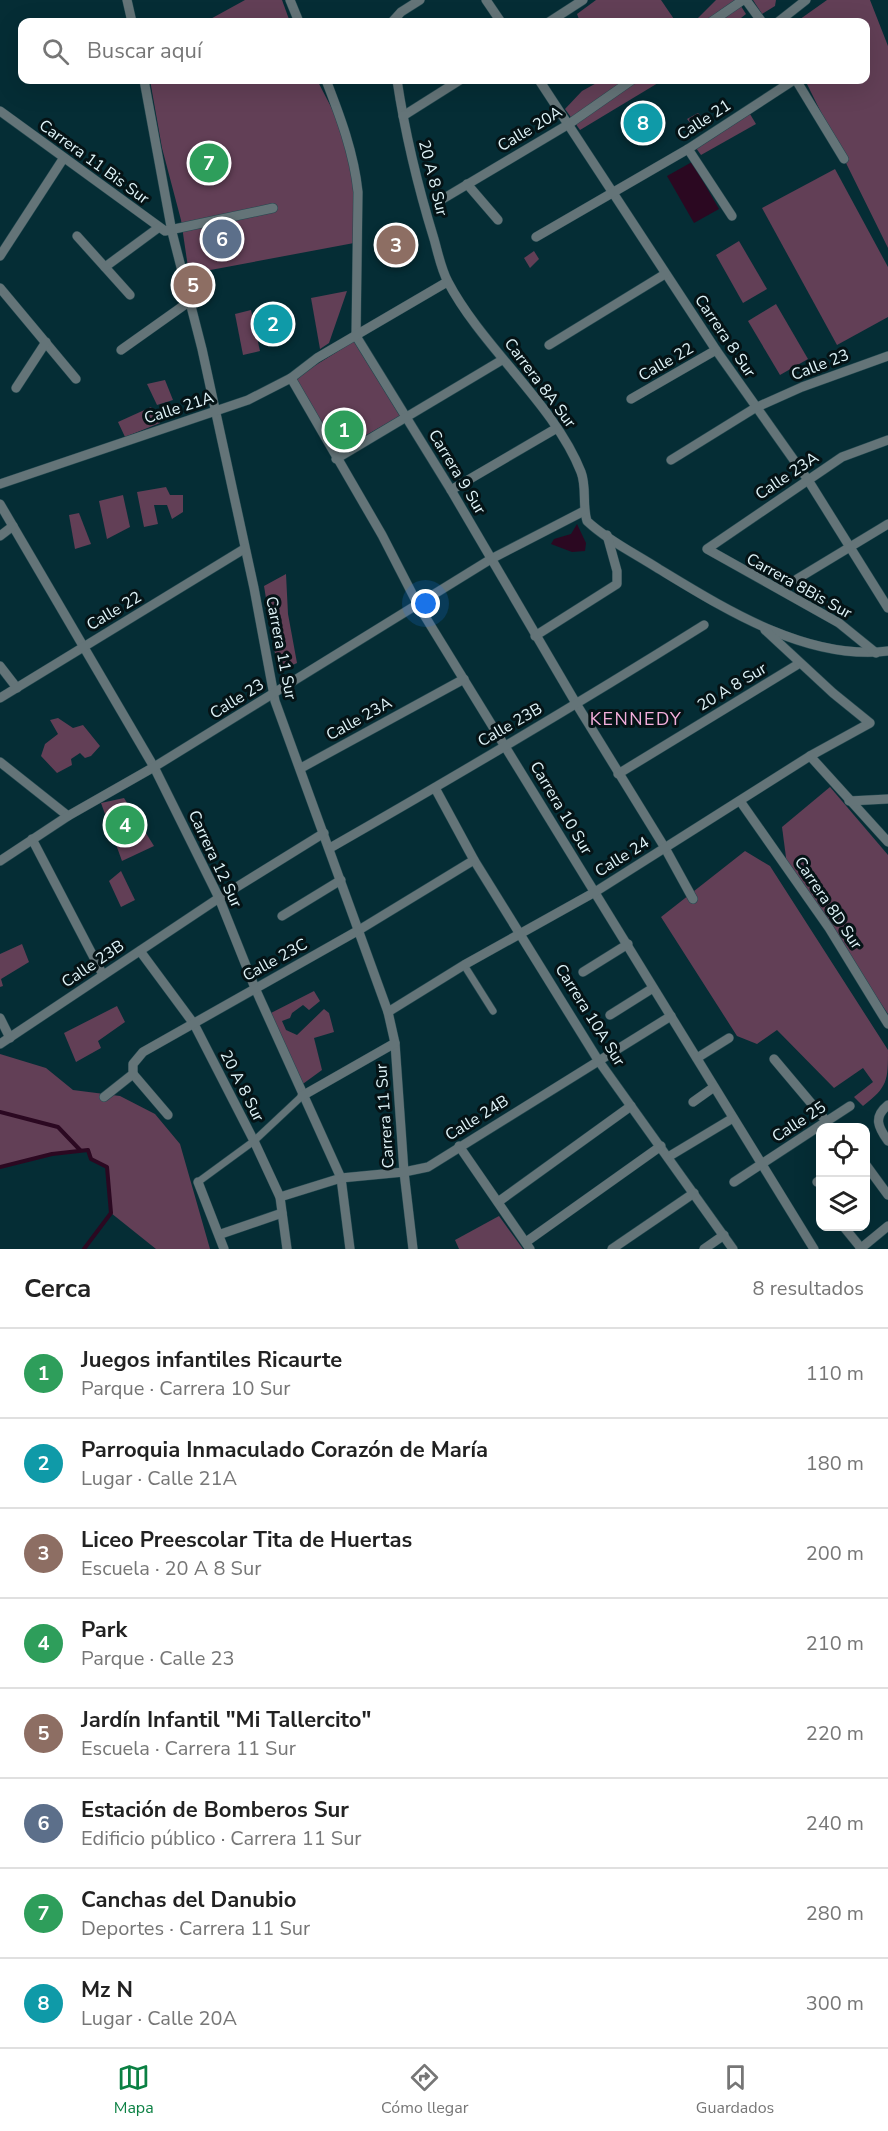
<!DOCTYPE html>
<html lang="es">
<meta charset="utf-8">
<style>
:root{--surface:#fff;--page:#f6f6f6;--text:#222;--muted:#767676;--line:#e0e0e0;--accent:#0b8043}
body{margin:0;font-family:"Nunito Sans",sans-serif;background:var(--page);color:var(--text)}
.controls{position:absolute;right:18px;bottom:18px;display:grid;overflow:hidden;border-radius:12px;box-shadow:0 6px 24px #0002}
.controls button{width:54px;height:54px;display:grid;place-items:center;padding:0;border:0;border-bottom:2px solid var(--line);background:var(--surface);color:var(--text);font:30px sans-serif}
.you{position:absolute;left:426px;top:604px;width:21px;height:21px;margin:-15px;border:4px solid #fff;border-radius:50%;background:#1a73e8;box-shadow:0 0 0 9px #1a73e833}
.badge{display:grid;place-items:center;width:39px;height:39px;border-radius:50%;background:var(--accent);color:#fff;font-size:20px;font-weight:700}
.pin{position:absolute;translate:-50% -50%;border:3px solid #fff;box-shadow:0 2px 6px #0006}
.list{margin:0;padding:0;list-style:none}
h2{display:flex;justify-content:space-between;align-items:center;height:78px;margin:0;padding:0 24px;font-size:26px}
h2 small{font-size:20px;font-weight:400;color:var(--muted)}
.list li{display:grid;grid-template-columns:39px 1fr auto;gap:18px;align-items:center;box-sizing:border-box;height:90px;padding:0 24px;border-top:2px solid var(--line)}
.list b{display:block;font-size:22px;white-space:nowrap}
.list p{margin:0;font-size:20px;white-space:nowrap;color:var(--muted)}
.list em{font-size:20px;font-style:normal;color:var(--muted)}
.icon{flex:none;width:33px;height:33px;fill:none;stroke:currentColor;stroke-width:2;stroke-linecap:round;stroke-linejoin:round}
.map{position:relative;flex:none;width:888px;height:1249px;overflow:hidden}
.search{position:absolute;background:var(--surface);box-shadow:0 6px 24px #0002;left:18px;right:18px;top:18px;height:66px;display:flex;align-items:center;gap:15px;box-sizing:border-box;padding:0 21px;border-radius:12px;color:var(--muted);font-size:22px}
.sheet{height:798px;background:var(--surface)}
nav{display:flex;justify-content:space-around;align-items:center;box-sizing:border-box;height:84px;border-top:2px solid var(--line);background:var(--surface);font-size:16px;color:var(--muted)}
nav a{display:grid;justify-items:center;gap:3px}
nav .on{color:var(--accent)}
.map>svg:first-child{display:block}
.green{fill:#623f56}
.water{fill:#2b0821}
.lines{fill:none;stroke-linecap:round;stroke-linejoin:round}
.stream{stroke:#2b0821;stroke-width:4}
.pedestrian-casing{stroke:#244950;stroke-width:8}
.minor-casing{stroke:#244950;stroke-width:10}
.pedestrian{stroke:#647478;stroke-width:7}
.minor{stroke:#647478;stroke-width:9}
.labels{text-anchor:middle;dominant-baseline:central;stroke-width:6;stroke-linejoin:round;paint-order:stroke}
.street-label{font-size:16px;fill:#e0f4f9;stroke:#051316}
.neighbourhood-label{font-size:18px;letter-spacing:1.5px;fill:#f4aedc;stroke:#051316}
</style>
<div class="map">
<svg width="888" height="1249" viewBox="0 0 888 1249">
<rect width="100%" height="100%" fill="#052d35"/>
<g class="green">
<polygon points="245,0 282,0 290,22 205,22"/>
<polygon points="596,0 661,0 676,22 580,22 577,14"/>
<polygon points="716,0 737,0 746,14 736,22 694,22"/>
<polygon points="753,0 776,0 775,6 762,14"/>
<polygon points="827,0 870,0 888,46 888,248 805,80 866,80 866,22 796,22"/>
<polygon points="150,80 317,80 340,124 355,190 354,243 189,274 181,220 162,148"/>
<polygon points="602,80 663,80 580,130 565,109 582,91"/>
<polygon points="698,113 707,123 695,129 687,119"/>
<polygon points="750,114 756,124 701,155 696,148"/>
<polygon points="835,169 888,267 888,317 837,345 762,208"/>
<polygon points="739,241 767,289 743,303 716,255"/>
<polygon points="534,251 539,259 530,268 524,258"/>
<polygon points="347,291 329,343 320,349 311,298"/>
<polygon points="776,304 808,359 780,375 748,321"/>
<polygon points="251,310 260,351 243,355 235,314"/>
<polygon points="356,340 402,415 338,451 295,378"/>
<polygon points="165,380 173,400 157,405 147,384"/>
<polygon points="151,407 160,423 125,437 118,422"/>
<polygon points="166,487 170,495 183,495 183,512 172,519 167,505 154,505 158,524 144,527 137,492"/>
<polygon points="123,495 130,527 107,539 99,501"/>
<polygon points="79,513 91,544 75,549 69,515"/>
<polygon points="286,574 288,614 297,663 278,672 264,586"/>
<polygon points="58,718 73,728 83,725 100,746 91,756 85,758 80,753 71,759 72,765 57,773 41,756 45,744 58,734 50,720"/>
<polygon points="830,787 888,855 888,1014 787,865 782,827"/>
<polygon points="124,798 154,846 122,861 101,803"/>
<path d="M745,851L770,866L888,1050C888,1080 888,1087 863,1106L854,1097L873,1082L863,1068L834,1088L777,1030L757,1044L737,1036L661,917Z"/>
<polygon points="121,871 135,900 121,907 109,881"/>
<polygon points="22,944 29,962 1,979 3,986 0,987 0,954"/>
<polygon points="314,991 320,1001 309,1010 303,1005 292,1013 290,1018 282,1021 286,1030 297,1035 324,1009 329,1013 334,1032 314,1038 322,1070 300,1086 269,1014"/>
<polygon points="117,1006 125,1022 98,1041 101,1048 76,1062 64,1033"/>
<polygon points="0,1054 46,1068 73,1090 120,1096 155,1114 180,1144 210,1249 156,1249 111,1213 107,1168 94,1161 88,1150 52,1154 0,1167"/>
<polygon points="499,1216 523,1249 459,1249 455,1240"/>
</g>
<g class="water">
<polygon points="692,162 719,209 694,223 667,176"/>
<polygon points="577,524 586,543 585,551 572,552 551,544 554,539 571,534"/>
</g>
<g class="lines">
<g class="stream">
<polyline points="0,1112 58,1127 80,1150"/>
<polyline points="0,1167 52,1154 88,1150 91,1159 107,1167 111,1213 84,1249"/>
</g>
<g class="pedestrian-casing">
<g id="pedestrian">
<polyline points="464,965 493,1011"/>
<polyline points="198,1182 254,1141 302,1096"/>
</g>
</g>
<g class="minor-casing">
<g id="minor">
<polyline points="127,0 132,22"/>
<polyline points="290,0 299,22"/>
<polyline points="486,0 501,22"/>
<polyline points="746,0 762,22"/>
<polyline points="392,22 401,12 420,0"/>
<polyline points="549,22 583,0"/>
<polyline points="711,22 743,0"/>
<polyline points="778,22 806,0"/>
<polyline points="144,80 172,232 202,349 254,588 275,701 388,1012 395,1043 404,1172 413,1249"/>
<path d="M326,80C340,116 354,153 358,192L356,336L451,490L577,705L665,848L693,899"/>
<path d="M397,80C405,133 418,187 434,239C438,253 441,269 448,282C482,347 555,405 581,472C587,487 582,505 587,521C607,540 636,554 659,569C725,609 807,661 888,651"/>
<polyline points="539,80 716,350 808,480 888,608"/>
<polyline points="796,80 844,159"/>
<polyline points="0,111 165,231 273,208"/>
<polyline points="403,116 460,80"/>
<polyline points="688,149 732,216"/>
<polyline points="467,184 498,220"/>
<polyline points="441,200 569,124 632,80"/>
<polyline points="77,236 130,295"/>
<polyline points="536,237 688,149 794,80"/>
<polyline points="0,256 63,159"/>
<polyline points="105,267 158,228"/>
<polyline points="0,288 76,379"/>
<polyline points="549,345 665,274"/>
<polyline points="121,350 190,301"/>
<polyline points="291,378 382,535 418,605 814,1249"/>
<polyline points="16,388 46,342"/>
<polyline points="631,399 716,350"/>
<polyline points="336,459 502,360"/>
<polyline points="671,460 755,408 802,387 888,356"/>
<polyline points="0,484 248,400 291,378 317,358 447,282"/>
<polyline points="451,490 557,428"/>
<polyline points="0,504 154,767 219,898 255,988 341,1178 350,1249"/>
<polyline points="0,536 13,526"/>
<polyline points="797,579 888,524"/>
<polyline points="535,636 617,584 617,571 607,535"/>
<polyline points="876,653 839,623 707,549 842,457 888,440"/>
<polyline points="0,666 17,688"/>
<polyline points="0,698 244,549"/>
<polyline points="810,756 888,842"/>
<polyline points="0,762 68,816"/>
<polyline points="301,768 464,679"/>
<polyline points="618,774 800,663"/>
<polyline points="435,788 474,860 598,1060 733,1249"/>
<polyline points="740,801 829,928 888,1024"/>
<polyline points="849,801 888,799"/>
<polyline points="32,839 103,975"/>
<path d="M330,848C456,776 581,702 704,625"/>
<polyline points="0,861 68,816 154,767 491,559 584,511"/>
<polyline points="282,916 341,880"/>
<polyline points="140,951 194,1024 254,1141 280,1197 287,1249"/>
<polyline points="583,972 628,944"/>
<polyline points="388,1012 464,965 595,892 810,756 870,723 833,693 765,630"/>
<polyline points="610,1015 653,988"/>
<polyline points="0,1018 10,1038"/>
<polyline points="0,1044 219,898 324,833"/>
<polyline points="697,1058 729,1038"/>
<polyline points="774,1059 827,1122"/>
<polyline points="133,1074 168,1115"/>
<polyline points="302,1096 395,1043"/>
<polyline points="104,1097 133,1074 133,1064 143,1052 359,930 474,860"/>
<polyline points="693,1102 714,1087"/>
<path d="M888,1105C873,1117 878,1127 888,1141"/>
<polyline points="459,1146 530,1249"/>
<polyline points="668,1157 733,1118"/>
<polyline points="866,1165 888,1195"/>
<polyline points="198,1182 224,1249"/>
<polyline points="734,1182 850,1106"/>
<polyline points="817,1182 820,1180"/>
<polyline points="280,1197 341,1178 404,1172 428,1167 671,1016"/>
<polyline points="498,1202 631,1106"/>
<polyline points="843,1226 861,1248"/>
<polyline points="221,1234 282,1213"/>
<polyline points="526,1242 661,1146"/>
<polyline points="612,1249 694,1193"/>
<polyline points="704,1249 724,1235"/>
<polyline points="860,1249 888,1226"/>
</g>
</g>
<use href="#pedestrian" class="pedestrian"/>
<use href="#minor" class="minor"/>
</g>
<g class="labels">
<g class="street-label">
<text transform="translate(704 120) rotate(-33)">Calle 21</text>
<text transform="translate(530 129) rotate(-31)">Calle 20A</text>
<text transform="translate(94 162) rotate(36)">Carrera 11 Bis Sur</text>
<text transform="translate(433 178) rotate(76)">20 A 8 Sur</text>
<text transform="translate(725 336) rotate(56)">Carrera 8 Sur</text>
<text transform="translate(666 362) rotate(-30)">Calle 22</text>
<text transform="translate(820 365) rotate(-21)">Calle 23</text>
<text transform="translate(540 383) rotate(53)">Carrera 8A Sur</text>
<text transform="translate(179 408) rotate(-18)">Calle 21A</text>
<text transform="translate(457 472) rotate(59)">Carrera 9 Sur</text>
<text transform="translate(787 476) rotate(-34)">Calle 23A</text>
<text transform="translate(799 586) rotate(29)">Carrera 8Bis Sur</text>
<text transform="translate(114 611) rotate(-31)">Calle 22</text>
<text transform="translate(281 648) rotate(79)">Carrera 11 Sur</text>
<text transform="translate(732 687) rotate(-31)">20 A 8 Sur</text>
<text transform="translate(237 699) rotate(-32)">Calle 23</text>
<text transform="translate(359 719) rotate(-29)">Calle 23A</text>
<text transform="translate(510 725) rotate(-30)">Calle 23B</text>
<text transform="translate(561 808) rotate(59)">Carrera 10 Sur</text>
<text transform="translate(622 857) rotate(-32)">Calle 24</text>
<text transform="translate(215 859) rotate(65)">Carrera 12 Sur</text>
<text transform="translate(828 903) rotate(56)">Carrera 8D Sur</text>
<text transform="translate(275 960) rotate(-29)">Calle 23C</text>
<text transform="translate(93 964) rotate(-34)">Calle 23B</text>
<text transform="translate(590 1015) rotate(58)">Carrera 10A Sur</text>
<text transform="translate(242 1086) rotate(63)">20 A 8 Sur</text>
<text transform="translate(385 1116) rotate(-94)">Carrera 11 Sur</text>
<text transform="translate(477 1118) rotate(-32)">Calle 24B</text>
<text transform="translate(799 1122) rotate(-33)">Calle 25</text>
</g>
<g class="neighbourhood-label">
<text x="636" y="719">KENNEDY</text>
</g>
</g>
</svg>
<div class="controls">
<button><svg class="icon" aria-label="locate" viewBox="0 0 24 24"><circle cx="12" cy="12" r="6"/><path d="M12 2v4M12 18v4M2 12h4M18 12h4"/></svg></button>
<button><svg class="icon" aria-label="layers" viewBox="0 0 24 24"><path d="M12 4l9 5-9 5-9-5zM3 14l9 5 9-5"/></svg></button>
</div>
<div class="you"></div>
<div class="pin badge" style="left:344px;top:430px;background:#2e9e5b">1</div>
<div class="pin badge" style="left:273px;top:324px;background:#0f9aa8">2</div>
<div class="pin badge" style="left:396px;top:245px;background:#8d6e63">3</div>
<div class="pin badge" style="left:125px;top:825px;background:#2e9e5b">4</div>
<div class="pin badge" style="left:193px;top:285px;background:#8d6e63">5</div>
<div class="pin badge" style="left:222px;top:239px;background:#5c6f8a">6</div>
<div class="pin badge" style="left:209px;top:163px;background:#2e9e5b">7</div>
<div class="pin badge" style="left:643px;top:123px;background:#0f9aa8">8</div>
<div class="search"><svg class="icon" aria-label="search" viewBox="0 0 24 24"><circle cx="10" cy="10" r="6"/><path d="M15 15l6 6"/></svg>Buscar aquí</div>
</div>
<section class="sheet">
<h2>Cerca<small>8 resultados</small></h2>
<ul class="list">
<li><span class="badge" style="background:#2e9e5b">1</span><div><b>Juegos infantiles Ricaurte</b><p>Parque · Carrera 10 Sur</p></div><em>110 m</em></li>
<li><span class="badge" style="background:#0f9aa8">2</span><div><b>Parroquia Inmaculado Corazón de María</b><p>Lugar · Calle 21A</p></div><em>180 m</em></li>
<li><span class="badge" style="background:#8d6e63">3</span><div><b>Liceo Preescolar Tita de Huertas</b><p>Escuela · 20 A 8 Sur</p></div><em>200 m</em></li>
<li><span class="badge" style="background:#2e9e5b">4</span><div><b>Park</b><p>Parque · Calle 23</p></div><em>210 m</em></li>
<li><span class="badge" style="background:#8d6e63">5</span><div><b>Jardín Infantil &quot;Mi Tallercito&quot;</b><p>Escuela · Carrera 11 Sur</p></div><em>220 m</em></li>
<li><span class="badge" style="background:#5c6f8a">6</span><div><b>Estación de Bomberos Sur</b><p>Edificio público · Carrera 11 Sur</p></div><em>240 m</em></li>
<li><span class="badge" style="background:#2e9e5b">7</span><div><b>Canchas del Danubio</b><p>Deportes · Carrera 11 Sur</p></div><em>280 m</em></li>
<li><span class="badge" style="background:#0f9aa8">8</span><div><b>Mz N</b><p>Lugar · Calle 20A</p></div><em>300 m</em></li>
</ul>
</section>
<nav>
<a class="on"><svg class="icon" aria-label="map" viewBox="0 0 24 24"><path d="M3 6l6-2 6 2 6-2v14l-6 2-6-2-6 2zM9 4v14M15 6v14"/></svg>Mapa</a>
<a><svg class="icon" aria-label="directions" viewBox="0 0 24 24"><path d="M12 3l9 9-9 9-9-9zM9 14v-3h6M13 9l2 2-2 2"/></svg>Cómo llegar</a>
<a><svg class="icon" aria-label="saved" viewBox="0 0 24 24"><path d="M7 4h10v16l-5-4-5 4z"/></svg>Guardados</a>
</nav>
